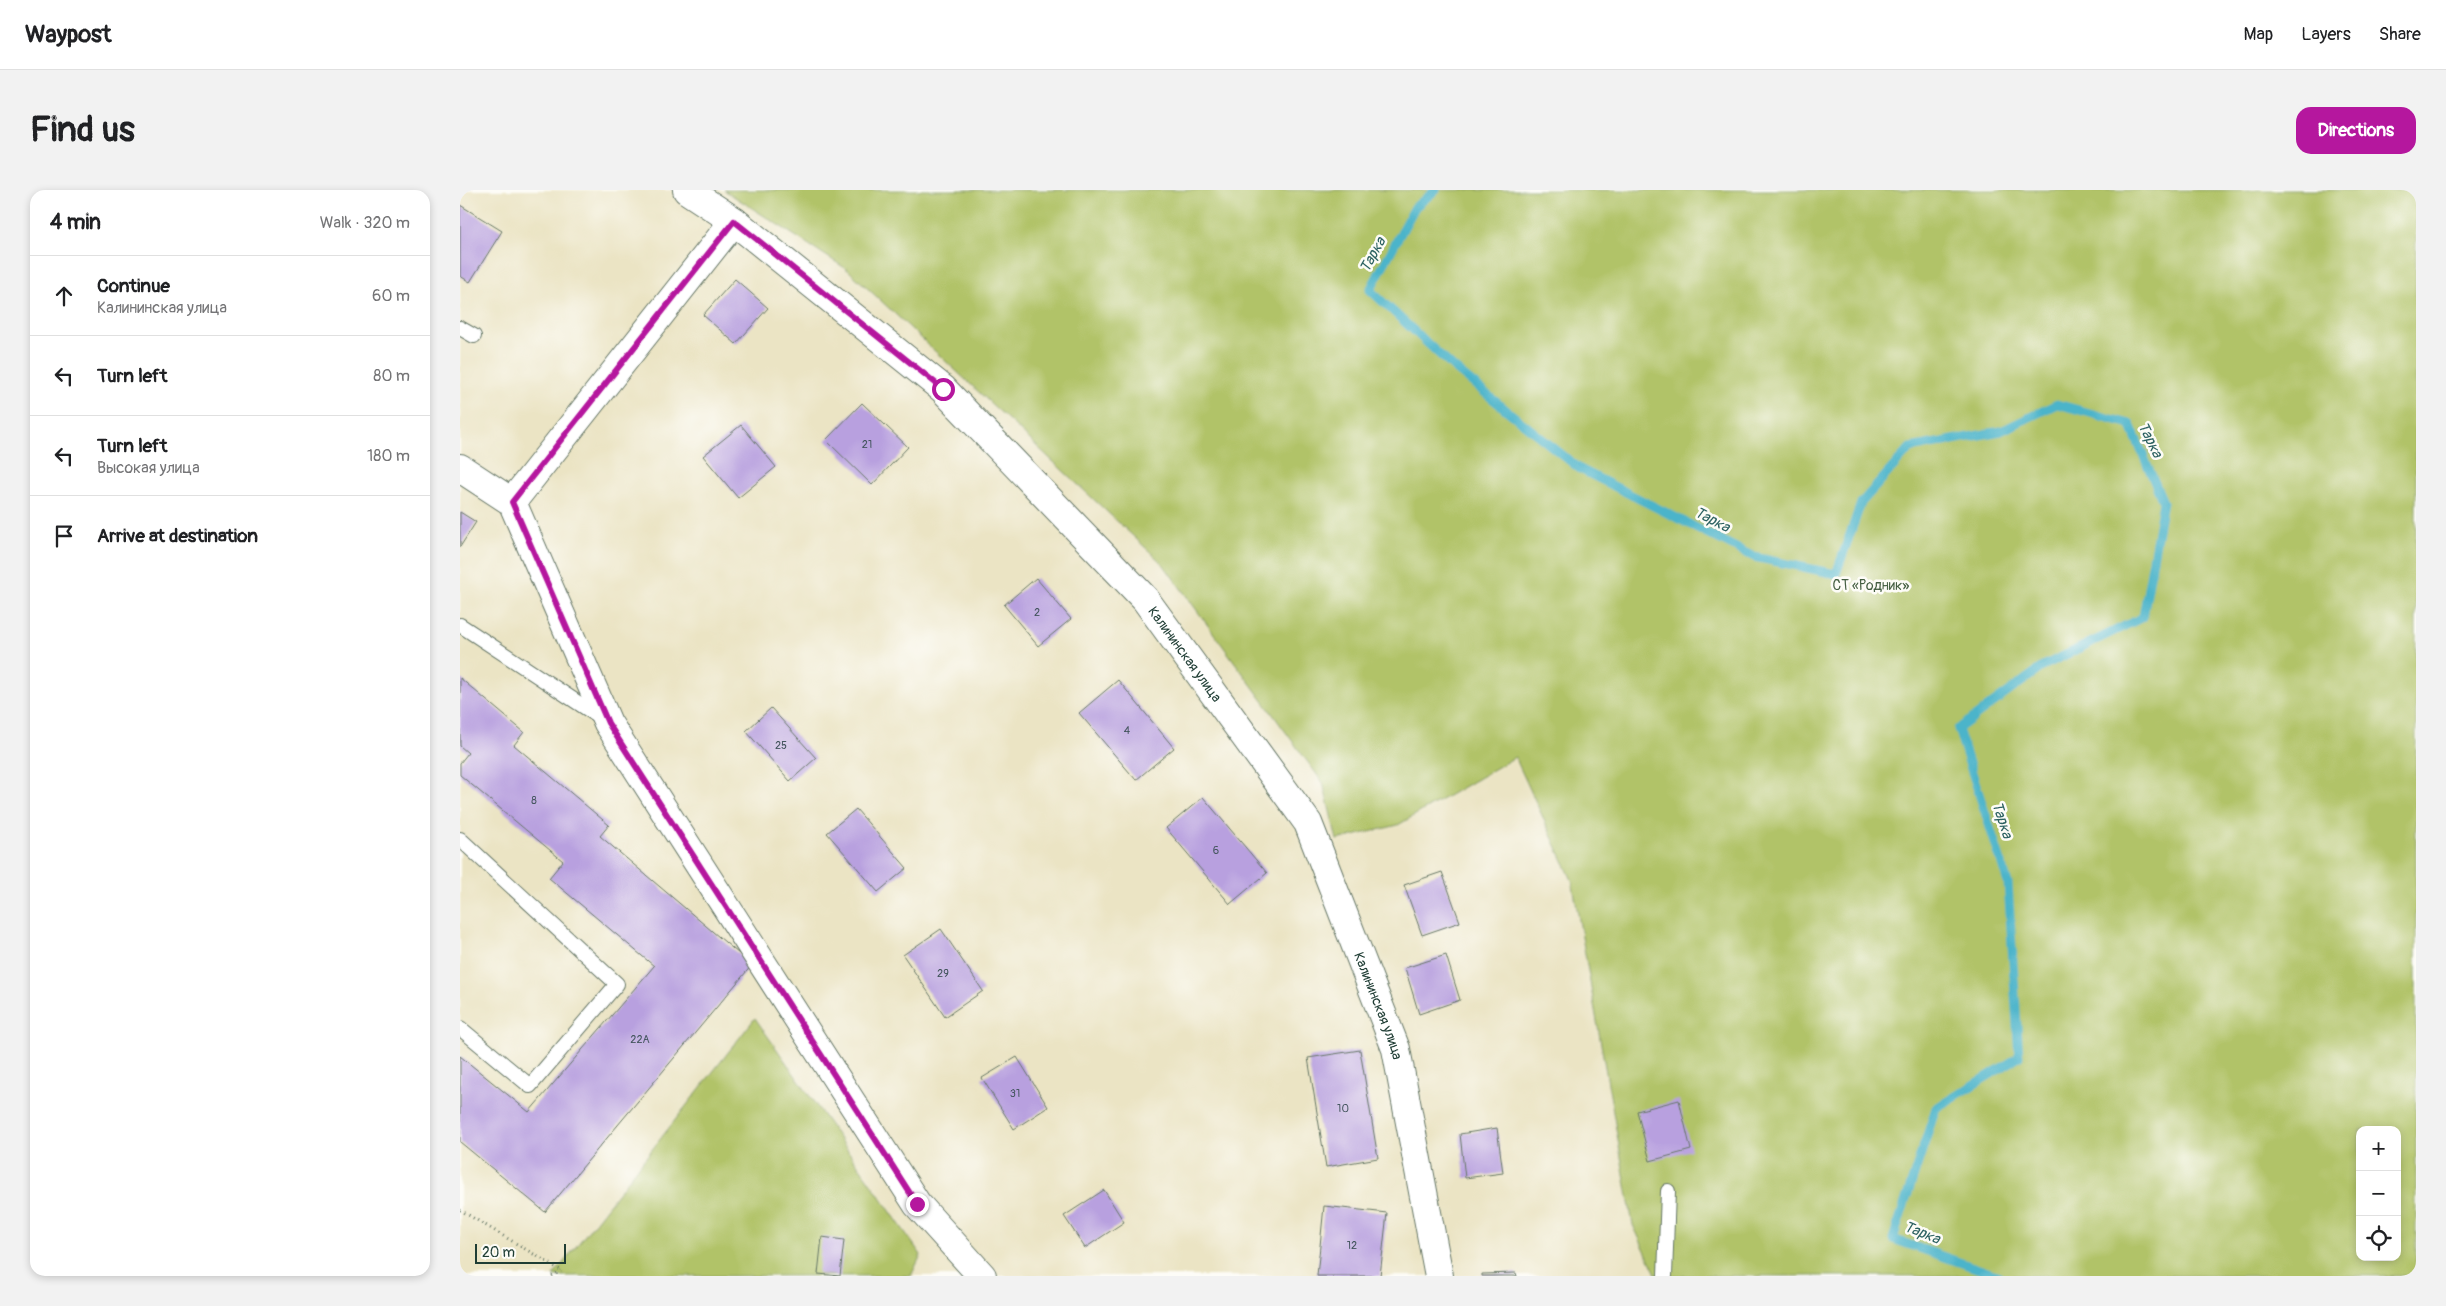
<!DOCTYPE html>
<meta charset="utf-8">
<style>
:root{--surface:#fff;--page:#f2f2f2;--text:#202124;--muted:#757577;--line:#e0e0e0;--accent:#b5179e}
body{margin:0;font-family:Pangolin,sans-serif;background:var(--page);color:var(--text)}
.controls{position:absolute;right:15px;bottom:15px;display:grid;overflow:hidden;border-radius:10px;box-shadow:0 2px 8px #0003}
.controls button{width:45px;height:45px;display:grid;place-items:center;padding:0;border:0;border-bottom:1px solid var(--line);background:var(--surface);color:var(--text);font:25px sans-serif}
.scale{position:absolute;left:15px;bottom:12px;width:91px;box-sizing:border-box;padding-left:5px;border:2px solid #1f3d34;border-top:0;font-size:14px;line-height:18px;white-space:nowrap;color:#1f3d34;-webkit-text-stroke:4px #fdfcf7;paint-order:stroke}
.stop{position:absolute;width:15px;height:15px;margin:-11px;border:4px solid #b5179e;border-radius:50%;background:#fff}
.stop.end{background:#b5179e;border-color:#fff;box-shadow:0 1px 5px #0008}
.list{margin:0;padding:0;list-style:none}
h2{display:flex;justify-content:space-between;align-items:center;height:65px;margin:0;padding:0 20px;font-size:21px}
h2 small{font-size:16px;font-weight:400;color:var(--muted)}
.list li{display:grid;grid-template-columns:32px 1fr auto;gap:15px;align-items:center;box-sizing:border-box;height:80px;padding:0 20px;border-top:1px solid var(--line)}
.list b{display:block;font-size:19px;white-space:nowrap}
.list p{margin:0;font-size:16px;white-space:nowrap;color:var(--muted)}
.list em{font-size:16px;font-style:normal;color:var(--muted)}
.icon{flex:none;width:28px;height:28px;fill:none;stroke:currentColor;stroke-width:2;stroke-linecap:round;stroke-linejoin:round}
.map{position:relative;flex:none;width:1956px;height:1086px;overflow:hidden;border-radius:15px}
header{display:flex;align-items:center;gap:30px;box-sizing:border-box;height:70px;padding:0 25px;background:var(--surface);border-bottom:1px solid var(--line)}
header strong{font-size:24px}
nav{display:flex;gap:28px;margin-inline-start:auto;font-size:18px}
.intro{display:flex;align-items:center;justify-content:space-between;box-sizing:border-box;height:120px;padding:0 30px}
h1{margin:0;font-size:35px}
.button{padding:12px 22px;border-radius:15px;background:var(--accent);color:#fff;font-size:18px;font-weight:700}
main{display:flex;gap:30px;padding:0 30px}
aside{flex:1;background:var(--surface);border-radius:15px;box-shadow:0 2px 8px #0003}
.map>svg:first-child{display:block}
.green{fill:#b1c367;stroke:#68804e;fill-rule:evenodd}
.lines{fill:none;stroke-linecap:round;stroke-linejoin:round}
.stream{stroke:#4cb4ca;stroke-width:9}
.building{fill:#b8a0df}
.lane-casing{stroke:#676;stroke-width:16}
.street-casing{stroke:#676;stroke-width:30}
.path{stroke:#676;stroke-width:3;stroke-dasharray:1 4;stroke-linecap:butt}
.lane{stroke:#fff;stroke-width:14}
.street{stroke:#fff;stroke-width:28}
.route{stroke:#b5179e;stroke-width:6}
.labels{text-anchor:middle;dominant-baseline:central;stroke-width:5;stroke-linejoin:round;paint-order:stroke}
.number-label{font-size:11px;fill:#45565f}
.park-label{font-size:14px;fill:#445e41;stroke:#fdfcf7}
.street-label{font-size:14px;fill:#1f3d34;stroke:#fdfcf7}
.water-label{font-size:15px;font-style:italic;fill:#2c6161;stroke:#fdfcf7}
</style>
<header>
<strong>Waypost</strong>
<nav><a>Map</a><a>Layers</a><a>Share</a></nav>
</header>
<div class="intro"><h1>Find us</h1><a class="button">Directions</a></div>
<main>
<aside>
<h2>4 min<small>Walk · 320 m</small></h2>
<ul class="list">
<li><svg class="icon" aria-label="ahead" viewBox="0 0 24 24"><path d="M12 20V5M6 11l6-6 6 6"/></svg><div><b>Continue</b><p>Калининская улица</p></div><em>60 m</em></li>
<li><svg class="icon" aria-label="left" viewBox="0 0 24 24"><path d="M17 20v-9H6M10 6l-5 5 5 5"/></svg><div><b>Turn left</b></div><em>80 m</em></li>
<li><svg class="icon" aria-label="left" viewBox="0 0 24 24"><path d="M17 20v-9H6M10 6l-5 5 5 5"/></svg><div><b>Turn left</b><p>Высокая улица</p></div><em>180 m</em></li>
<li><svg class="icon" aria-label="arrive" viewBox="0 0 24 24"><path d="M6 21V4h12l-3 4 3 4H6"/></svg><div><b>Arrive at destination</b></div></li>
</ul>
</aside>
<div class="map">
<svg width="1956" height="1086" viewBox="0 0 1956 1086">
<rect width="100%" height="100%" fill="#fdfcf7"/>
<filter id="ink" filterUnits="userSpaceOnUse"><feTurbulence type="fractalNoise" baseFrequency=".02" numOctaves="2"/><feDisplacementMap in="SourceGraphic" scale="10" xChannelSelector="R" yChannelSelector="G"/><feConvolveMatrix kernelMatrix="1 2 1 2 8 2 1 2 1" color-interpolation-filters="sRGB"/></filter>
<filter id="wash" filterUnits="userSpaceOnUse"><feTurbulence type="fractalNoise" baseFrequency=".0096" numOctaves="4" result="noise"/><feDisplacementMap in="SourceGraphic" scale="20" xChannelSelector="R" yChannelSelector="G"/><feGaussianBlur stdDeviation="1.12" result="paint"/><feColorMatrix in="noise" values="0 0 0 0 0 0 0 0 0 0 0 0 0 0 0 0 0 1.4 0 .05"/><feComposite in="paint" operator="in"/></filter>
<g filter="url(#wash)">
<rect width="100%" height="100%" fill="#ebe4c4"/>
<g class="green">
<path d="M264,0H1956V1086H1197L1173,1035L1112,690L1055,567L938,635L877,650L863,593L703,374L388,80ZM1900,940H1937V1067H1900Z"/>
<polygon points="295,828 461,1065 451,1086 93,1086"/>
</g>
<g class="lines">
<polyline class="stream" points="976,0 955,17 910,100 994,178 1120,279 1294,367 1376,384 1401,313 1450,258 1541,241 1597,214 1670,234 1703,312 1683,427 1585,475 1498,539 1548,693 1559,867 1476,918 1433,1049 1539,1086"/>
</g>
<g id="blocks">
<g class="building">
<polygon points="0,15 42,41 10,92 0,86"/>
<polygon points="275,89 308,118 276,154 243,125"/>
<polygon points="402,213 448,257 412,295 366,250"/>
<polygon points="281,235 316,277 278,308 243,266"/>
<polygon points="0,322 16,332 0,357"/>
<polygon points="576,388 611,429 578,456 544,415"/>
<polygon points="0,488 64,542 54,555 149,635 140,646 292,775 85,1022 0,952 0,866 69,922 194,776 89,688 103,671 0,585 0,573 8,563 0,556"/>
<polygon points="658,490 714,558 676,590 619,523"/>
<polygon points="311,518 356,568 330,591 286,541"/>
<polygon points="743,607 807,683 770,714 706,638"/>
<polygon points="396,619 447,678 418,702 367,643"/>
<polygon points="982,682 1000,732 962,745 944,695"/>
<polygon points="481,739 523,801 485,827 443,765"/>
<polygon points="986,765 1000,810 959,824 945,778"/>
<polygon points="900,860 918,968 866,977 848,868"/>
<polygon points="557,867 588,917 554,939 522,888"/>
<polygon points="1219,910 1231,960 1190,971 1177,921"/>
<polygon points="1037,938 1043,983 1005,988 1000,944"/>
<polygon points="644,1000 664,1032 625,1058 604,1026"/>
<polygon points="864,1016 927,1023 920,1086 857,1086"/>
<polygon points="362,1047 384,1050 380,1086 358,1084"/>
<polygon points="1056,1083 1057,1086 1022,1086 1022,1084"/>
</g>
</g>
</g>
<g filter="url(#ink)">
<use href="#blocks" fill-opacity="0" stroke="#676" stroke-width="1"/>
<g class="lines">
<g class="lane-casing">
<g id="lane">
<polyline points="0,138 14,146"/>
<polyline points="0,435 141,528"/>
<polyline points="0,649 157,794 70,896 0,838"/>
<polyline points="1205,1086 1208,1001"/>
</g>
</g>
<g class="street-casing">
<g id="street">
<path id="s1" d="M227,0L274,31L483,199L685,409L848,633L936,859L979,1086"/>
<polyline points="0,278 52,312 148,533 457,1014 522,1086"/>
<polyline points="52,312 274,31"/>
</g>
</g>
<g class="path">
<polyline points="0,1020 102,1081"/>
<polyline points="92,1086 101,1081"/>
</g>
<use href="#lane" class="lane"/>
<use href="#street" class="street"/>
</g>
</g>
<g class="lines" filter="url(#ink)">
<polyline class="route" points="457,1014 148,533 52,312 274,31 483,199"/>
</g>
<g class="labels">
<g class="number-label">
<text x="407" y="254">21</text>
<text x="577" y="422">2</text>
<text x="667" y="540">4</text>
<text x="321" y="555">25</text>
<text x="74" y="610">8</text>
<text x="756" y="660">6</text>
<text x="483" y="783">29</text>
<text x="180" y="849">22А</text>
<text x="555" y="903">31</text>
<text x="883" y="918">10</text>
<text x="892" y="1055">12</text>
</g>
<g class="park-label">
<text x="1411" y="395">СТ «Родник»</text>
</g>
<g class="street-label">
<text stroke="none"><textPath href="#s1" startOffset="684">Калининская улица</textPath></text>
<text stroke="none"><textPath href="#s1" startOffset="1089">Калининская улица</textPath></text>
</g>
<g class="water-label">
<text transform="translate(913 65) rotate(-61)">Тарка</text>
<text transform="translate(1690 250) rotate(64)">Тарка</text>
<text transform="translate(1252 330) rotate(27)">Тарка</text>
<text transform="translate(1542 630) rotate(72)">Тарка</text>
<text transform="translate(1462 1043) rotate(22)">Тарка</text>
</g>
</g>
</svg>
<div class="controls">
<button>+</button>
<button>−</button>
<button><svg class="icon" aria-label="locate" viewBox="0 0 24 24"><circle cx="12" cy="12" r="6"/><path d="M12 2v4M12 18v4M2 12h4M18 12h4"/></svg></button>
</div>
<div class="scale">20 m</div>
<div class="stop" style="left:483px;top:199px"></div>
<div class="stop end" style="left:457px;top:1014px"></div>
</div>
</main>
